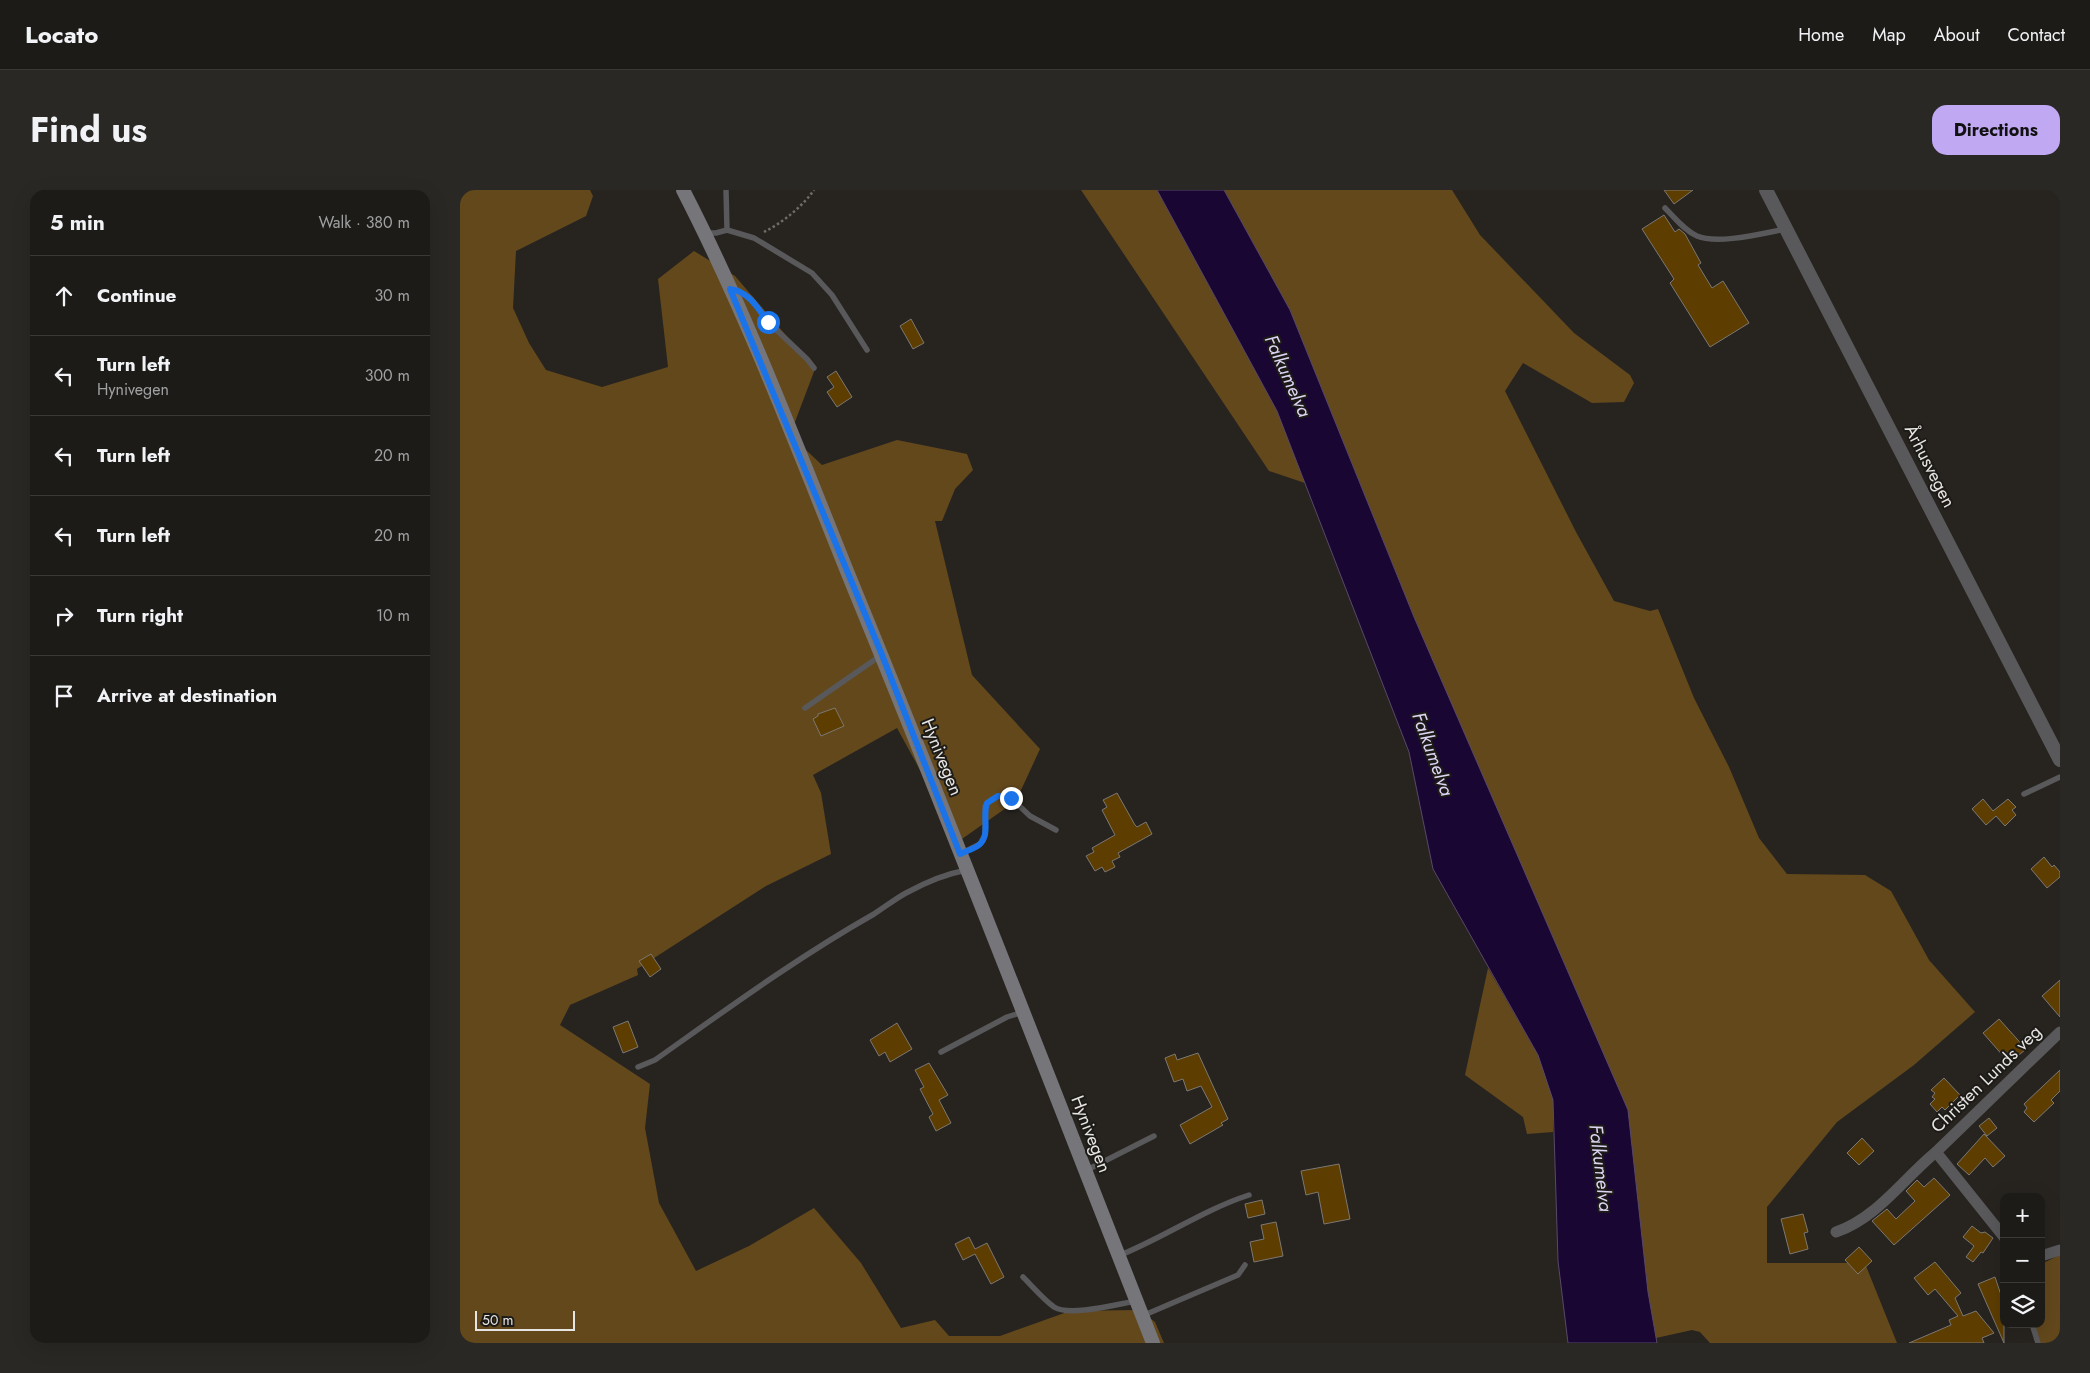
<!DOCTYPE html>
<meta charset="utf-8">
<style>
:root{--surface:#1d1b18;--page:#2a2825;--text:#f1f3f6;--muted:#a0a1a2;--line:#3b3937;--accent:#c0a8f3}
body{margin:0;font-family:Jost,sans-serif;background:var(--page);color:var(--text)}
.controls{position:absolute;right:15px;bottom:15px;display:grid;overflow:hidden;border-radius:10px;box-shadow:0 5px 20px #0002}
.controls button{width:45px;height:45px;display:grid;place-items:center;padding:0;border:0;border-bottom:1px solid var(--line);background:var(--surface);color:var(--text);font:25px sans-serif}
.scale{position:absolute;left:15px;bottom:12px;width:100px;box-sizing:border-box;padding-left:5px;border:2px solid #e7e5e3;border-top:0;font-size:14px;line-height:18px;white-space:nowrap;color:#e7e5e3;-webkit-text-stroke:4px #1d1b17;paint-order:stroke}
.stop{position:absolute;width:15px;height:15px;margin:-11px;border:4px solid #1a73e8;border-radius:50%;background:#fff}
.stop.end{background:#1a73e8;border-color:#fff;box-shadow:0 1px 5px #0008}
.list{margin:0;padding:0;list-style:none}
h2{display:flex;justify-content:space-between;align-items:center;height:65px;margin:0;padding:0 20px;font-size:21px}
h2 small{font-size:16px;font-weight:400;color:var(--muted)}
.list li{display:grid;grid-template-columns:32px 1fr auto;gap:15px;align-items:center;box-sizing:border-box;height:80px;padding:0 20px;border-top:1px solid var(--line)}
.list b{display:block;font-size:19px;white-space:nowrap}
.list p{margin:0;font-size:16px;white-space:nowrap;color:var(--muted)}
.list em{font-size:16px;font-style:normal;color:var(--muted)}
.icon{flex:none;width:28px;height:28px;fill:none;stroke:currentColor;stroke-width:2;stroke-linecap:round;stroke-linejoin:round}
.map{position:relative;flex:none;width:1600px;height:1153px;overflow:hidden;border-radius:15px}
header{display:flex;align-items:center;gap:30px;box-sizing:border-box;height:70px;padding:0 25px;background:var(--surface);border-bottom:1px solid var(--line)}
header strong{font-size:24px}
nav{display:flex;gap:28px;margin-inline-start:auto;font-size:18px}
.intro{display:flex;align-items:center;justify-content:space-between;box-sizing:border-box;height:120px;padding:0 30px}
h1{margin:0;font-size:35px}
.button{padding:12px 22px;border-radius:15px;background:var(--accent);color:#111;font-size:18px;font-weight:700}
main{display:flex;gap:30px;padding:0 30px}
aside{flex:1;background:var(--surface);border-radius:15px;box-shadow:0 5px 20px #0002}
.map>svg:first-child{display:block}
.green{fill:#63481c}
.water{fill:#1a0633;stroke:#584968}
.building{fill:#5d3d00;stroke:#7c7873}
.lines{fill:none;stroke-linecap:round;stroke-linejoin:round}
.path{stroke:#6e6b68;stroke-width:2.5;stroke-dasharray:2.5 2.5;stroke-linecap:butt}
.service{stroke:#59585a;stroke-width:5.5}
.minor{stroke:#59585a;stroke-width:11}
.tertiary{stroke:#59585a;stroke-width:14}
.secondary{stroke:#767579;stroke-width:14}
.route{stroke:#1a73e8;stroke-width:6}
.labels{text-anchor:middle;dominant-baseline:central;stroke-width:4;stroke-linejoin:round;paint-order:stroke}
.street-label{font-size:18px;fill:#e7e5e3;stroke:#1d1b17}
.water-label{font-size:19px;font-style:italic;fill:#ded5f5;stroke:#1d1b17}
</style>
<header>
<strong>Locato</strong>
<nav><a>Home</a><a>Map</a><a>About</a><a>Contact</a></nav>
</header>
<div class="intro"><h1>Find us</h1><a class="button">Directions</a></div>
<main>
<aside>
<h2>5 min<small>Walk · 380 m</small></h2>
<ul class="list">
<li><svg class="icon" aria-label="ahead" viewBox="0 0 24 24"><path d="M12 20V5M6 11l6-6 6 6"/></svg><div><b>Continue</b></div><em>30 m</em></li>
<li><svg class="icon" aria-label="left" viewBox="0 0 24 24"><path d="M17 20v-9H6M10 6l-5 5 5 5"/></svg><div><b>Turn left</b><p>Hynivegen</p></div><em>300 m</em></li>
<li><svg class="icon" aria-label="left" viewBox="0 0 24 24"><path d="M17 20v-9H6M10 6l-5 5 5 5"/></svg><div><b>Turn left</b></div><em>20 m</em></li>
<li><svg class="icon" aria-label="left" viewBox="0 0 24 24"><path d="M17 20v-9H6M10 6l-5 5 5 5"/></svg><div><b>Turn left</b></div><em>20 m</em></li>
<li><svg class="icon" aria-label="right" viewBox="0 0 24 24"><path d="M7 20v-9h11M14 6l5 5-5 5"/></svg><div><b>Turn right</b></div><em>10 m</em></li>
<li><svg class="icon" aria-label="arrive" viewBox="0 0 24 24"><path d="M6 21V4h12l-3 4 3 4H6"/></svg><div><b>Arrive at destination</b></div></li>
</ul>
</aside>
<div class="map">
<svg width="1600" height="1153" viewBox="0 0 1600 1153">
<rect width="100%" height="100%" fill="#272420"/>
<g class="green">
<polygon points="0,0 130,0 133,6 126,26 56,61 53,118 69,153 86,180 142,197 208,177 198,89 234,61 275,86 355,179 330,245 362,275 437,250 507,264 513,280 495,299 482,331 475,331 512,485 580,559 556,611 499,651 437,538 353,585 361,603 371,664 306,696 177,779 178,785 110,815 100,835 190,894 185,938 199,1013 236,1081 289,1056 354,1018 401,1073 441,1138 475,1130 489,1146 540,1146 610,1121 679,1120 695,1132 704,1153 0,1153"/>
<polygon points="621,0 697,0 817,221 845,293 809,281"/>
<polygon points="764,0 992,0 1020,45 1114,143 1170,185 1174,193 1164,212 1132,213 1063,173 1045,201 1116,342 1154,411 1190,421 1198,419 1234,508 1269,577 1299,648 1327,684 1405,685 1431,701 1469,770 1515,822 1454,875 1377,932 1307,1017 1307,1073 1386,1073 1404,1071 1437,1153 1250,1153 1240,1142 1232,1140 1196,1148 1188,1102 954,427 830,120"/>
<polygon points="1028,778 1078,865 1093,909 1093,942 1067,944 1063,927 1005,885"/>
<polygon points="1600,1065 1600,1153 1578,1153 1572,1134 1581,1134 1581,1074"/>
</g>
<polygon class="water" points="697,0 764,0 830,120 954,427 1168,920 1188,1102 1197,1153 1108,1153 1098,1071 1093,910 1078,865 973,679 949,562 817,221"/>
<g class="building">
<polygon points="1204,0 1233,0 1214,14"/>
<polygon points="1204,25 1215,42 1219,39 1225,44 1241,73 1238,75 1252,98 1263,91 1289,133 1250,157 1210,93 1214,89 1182,39"/>
<polygon points="451,129 464,153 453,159 440,136"/>
<polygon points="376,181 392,207 377,217 367,202 374,197 367,187"/>
<polygon points="375,518 384,536 361,546 353,529 358,526 358,524"/>
<polygon points="657,603 675,635 677,637 686,632 692,644 658,663 660,667 652,671 655,677 645,682 642,677 635,681 626,666 634,662 632,658 655,645 642,620 647,617 643,610"/>
<polygon points="1523,609 1533,621 1548,609 1556,617 1552,620 1556,625 1545,636 1536,626 1526,635 1512,619"/>
<polygon points="1584,667 1592,677 1594,675 1600,682 1600,687 1587,698 1571,679"/>
<polygon points="191,764 201,779 190,787 179,771"/>
<polygon points="1600,790 1600,827 1582,806"/>
<polygon points="1539,829 1566,859 1552,871 1547,866 1545,868 1523,843"/>
<polygon points="168,831 178,857 163,863 153,837"/>
<polygon points="437,833 452,859 430,872 425,862 419,866 410,850"/>
<polygon points="738,863 768,929 761,933 763,935 730,954 720,935 752,917 741,896 727,901 723,889 714,892 705,868 715,864 717,870"/>
<polygon points="469,873 488,905 479,910 491,933 476,941 469,927 473,924 460,899 464,897 455,880"/>
<polygon points="1600,880 1600,901 1591,910 1594,913 1574,932 1564,922 1567,918 1564,914"/>
<polygon points="1484,888 1500,905 1485,920 1482,917 1477,922 1470,914 1475,909 1472,907 1475,903 1471,900"/>
<polygon points="1529,928 1537,938 1527,946 1519,936"/>
<polygon points="1524,944 1545,966 1533,977 1525,968 1509,985 1497,974"/>
<polygon points="1402,948 1414,961 1399,975 1387,963"/>
<polygon points="879,974 890,1029 864,1034 858,1002 846,1005 841,981"/>
<polygon points="1474,988 1490,1005 1434,1055 1412,1031 1427,1019 1436,1029 1455,1011 1446,1001 1457,990 1464,997"/>
<polygon points="802,1010 805,1024 788,1028 785,1014"/>
<polygon points="1343,1024 1348,1042 1344,1043 1348,1059 1330,1064 1321,1029"/>
<polygon points="816,1032 823,1066 794,1072 790,1052 804,1049 801,1035"/>
<polygon points="1512,1036 1521,1043 1525,1042 1533,1048 1523,1063 1521,1062 1513,1072 1506,1067 1514,1056 1503,1047"/>
<polygon points="509,1047 515,1059 527,1053 544,1087 531,1094 515,1064 503,1070 495,1054"/>
<polygon points="1399,1057 1412,1071 1398,1084 1385,1070"/>
<polygon points="1475,1072 1501,1103 1495,1108 1503,1126 1516,1121 1534,1143 1522,1148 1524,1153 1449,1153 1491,1135 1489,1130 1498,1126 1475,1099 1468,1105 1454,1088"/>
<polygon points="1535,1087 1544,1114 1544,1153 1518,1094"/>
</g>
<g class="lines">
<path class="path" d="M304,42C322,33 342,17 354,0"/>
<g class="service">
<polyline points="266,0 267,40"/>
<path d="M1205,18C1215,28 1224,40 1237,46C1258,55 1304,43 1326,39"/>
<polyline points="245,43 256,43 267,40 294,48 352,83 372,105 407,160"/>
<polyline points="273,99 278,100 291,109 308,132 347,169 354,178"/>
<polyline points="345,518 420,466"/>
<polyline points="1564,604 1600,587"/>
<polyline points="500,664 520,654 525,645 525,616 531,610 538,606 551,608 570,626 596,640"/>
<polyline points="481,862 547,827 563,822"/>
<path d="M178,877L195,870C267,819 338,767 414,724C425,717 435,709 446,703C466,692 485,684 507,680"/>
<polyline points="625,981 694,946"/>
<path d="M658,1066C703,1048 743,1020 789,1005"/>
<path d="M563,1087C573,1097 583,1109 594,1117C609,1127 658,1114 676,1111"/>
<polyline points="682,1126 778,1085 785,1075"/>
<polyline points="1572,1134 1578,1153"/>
</g>
<g class="minor">
<path d="M1376,1042C1417,1028 1443,989 1476,962"/>
<polyline points="1544,1047 1476,962 1600,842"/>
<polyline points="1581,1066 1600,1060"/>
</g>
<polyline class="tertiary" points="1306,0 1600,570"/>
<path class="secondary" d="M223,0C288,126 338,260 391,391C495,644 593,899 693,1153"/>
</g>
<g class="lines">
<path class="route" d="M308,132C298,118 288,101 270,99L422,465L500,664C506,661 514,659 519,655C531,645 522,626 527,613L538,606L551,608"/>
</g>
<g class="labels">
<g class="street-label">
<text transform="translate(1470 276) rotate(63)">Århusvegen</text>
<text transform="translate(482 567) rotate(68)">Hynivegen</text>
<text transform="translate(1526 889) rotate(-44)">Christen Lunds veg</text>
<text transform="translate(631 944) rotate(69)">Hynivegen</text>
</g>
<g class="water-label">
<text transform="translate(828 186) rotate(66)">Falkumelva</text>
<text transform="translate(973 564) rotate(70)">Falkumelva</text>
<text transform="translate(1141 978) rotate(83)">Falkumelva</text>
</g>
</g>
</svg>
<div class="controls">
<button>+</button>
<button>−</button>
<button><svg class="icon" aria-label="layers" viewBox="0 0 24 24"><path d="M12 4l9 5-9 5-9-5zM3 14l9 5 9-5"/></svg></button>
</div>
<div class="scale">50 m</div>
<div class="stop" style="left:308px;top:132px"></div>
<div class="stop end" style="left:551px;top:608px"></div>
</div>
</main>
